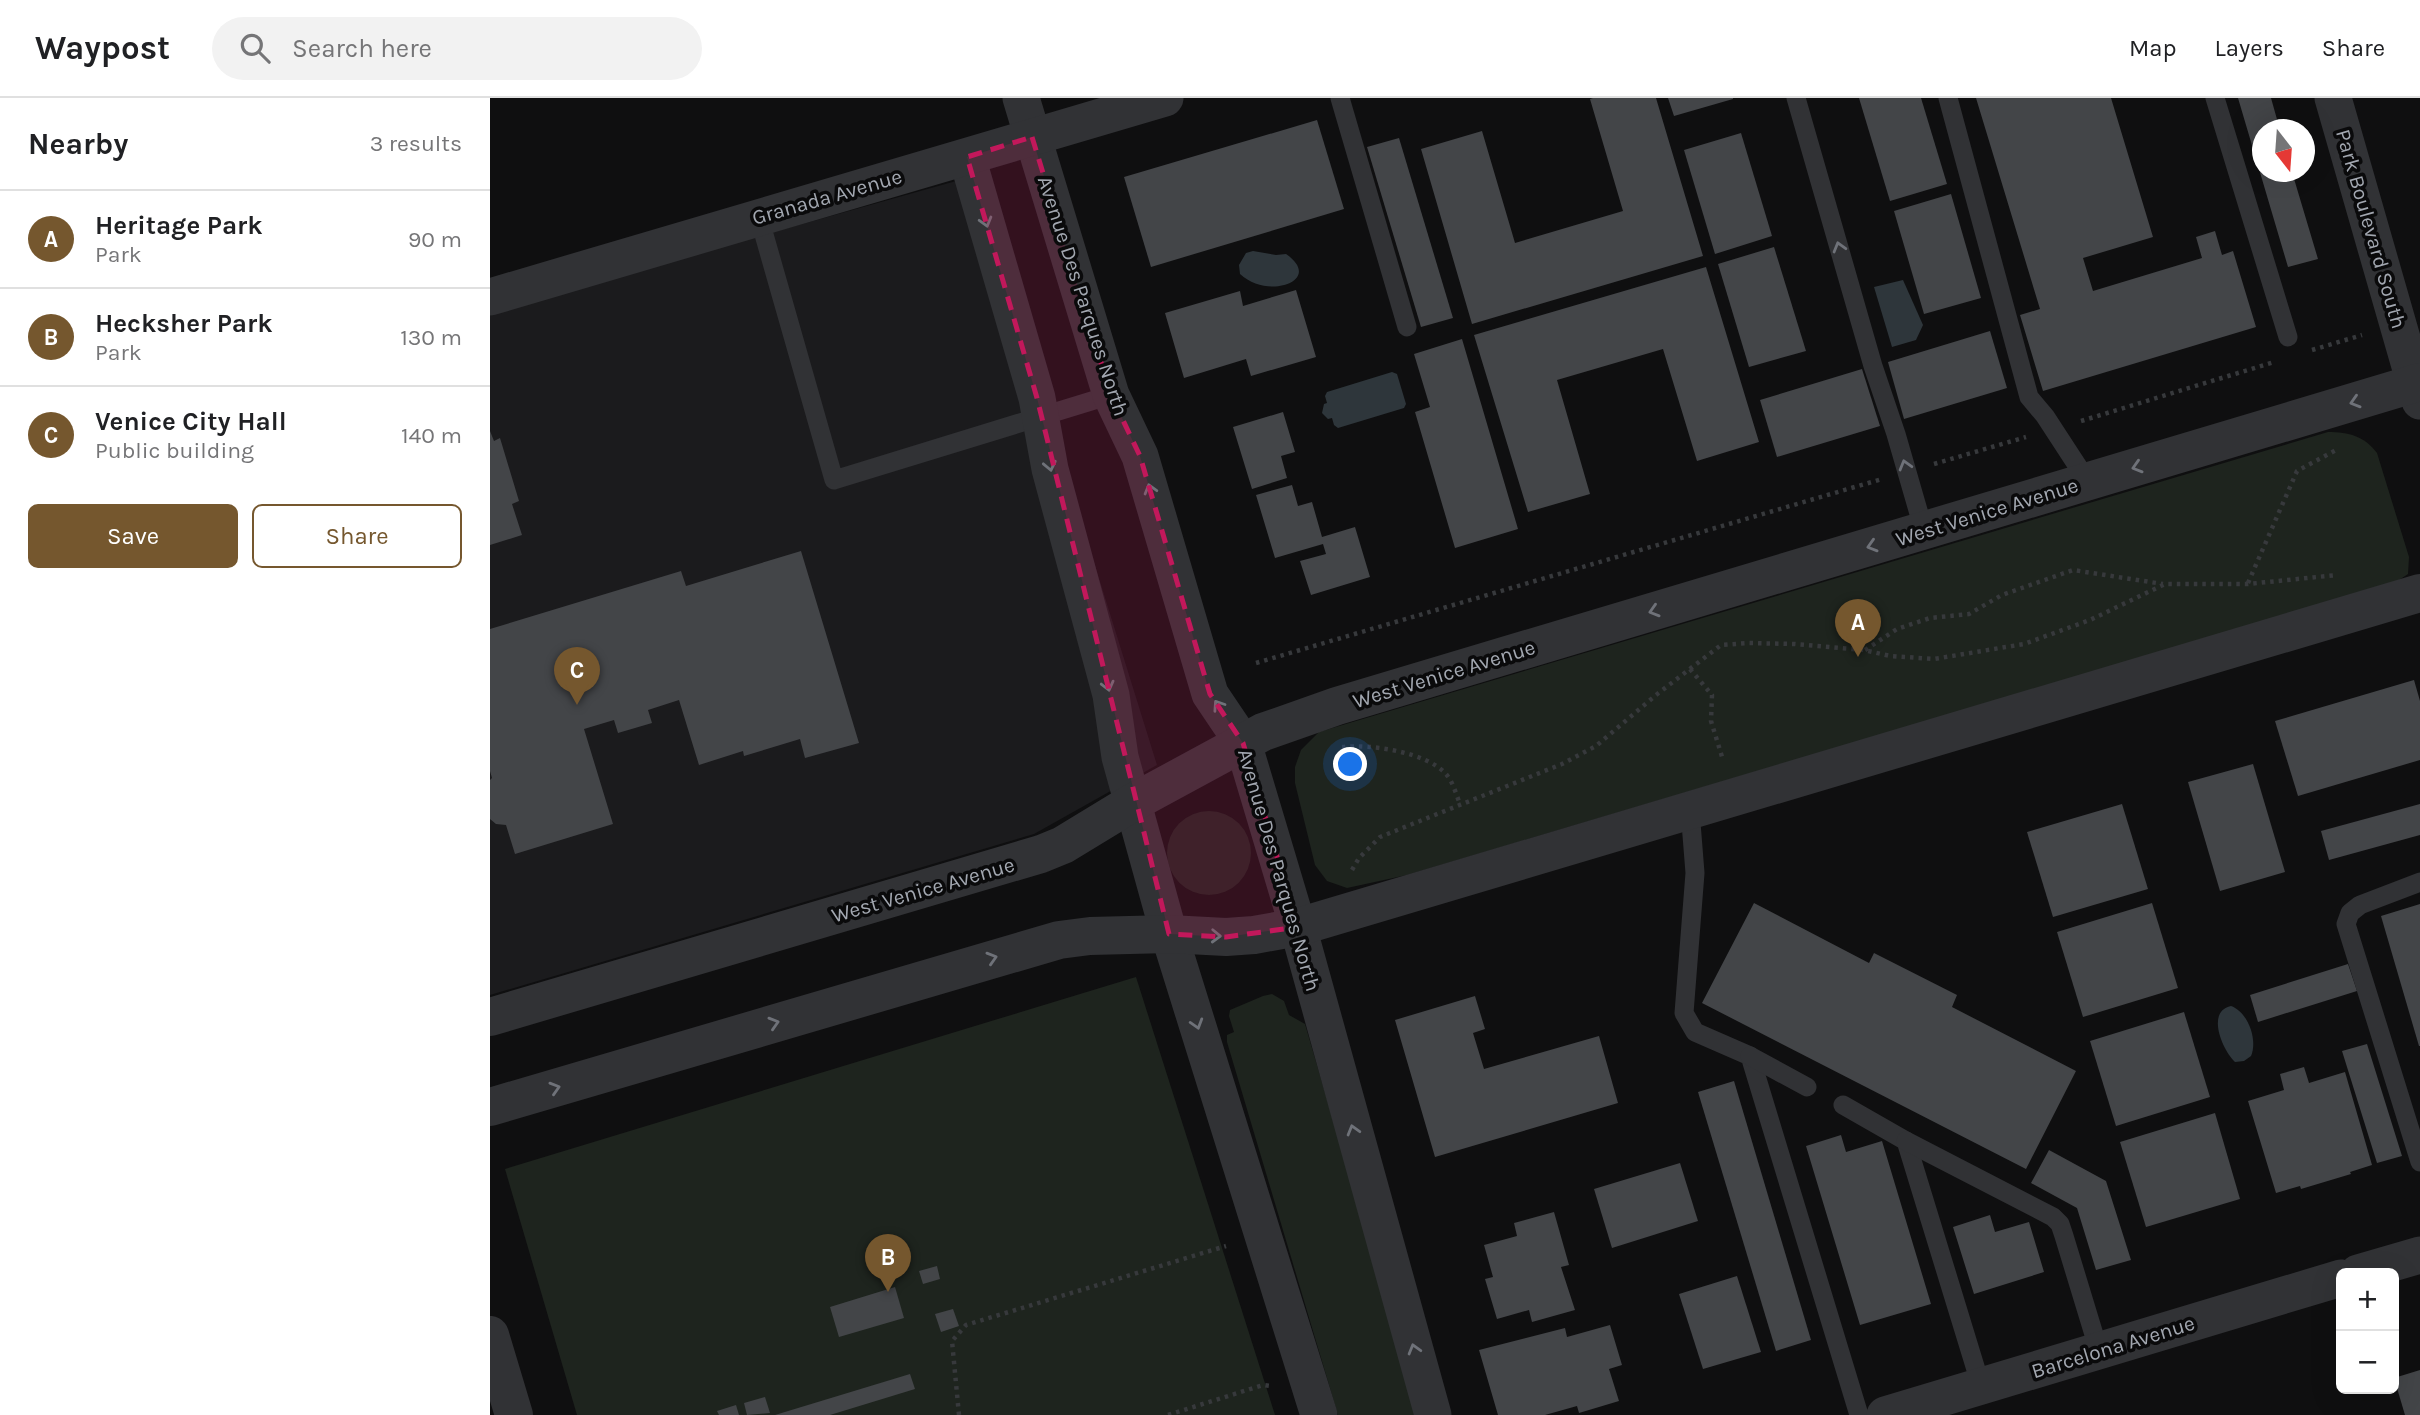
<!DOCTYPE html>
<meta charset="utf-8">
<style>
:root{--surface:#fff;--page:#f2f2f2;--text:#202124;--muted:#757577;--line:#e0e0e0;--accent:#75572e}
body{margin:0;font-family:Karla,sans-serif;background:var(--page);color:var(--text)}
.controls{position:absolute;right:21px;bottom:21px;display:grid;overflow:hidden;border-radius:10px;box-shadow:0 7px 28px #0002}
.controls button{width:63px;height:63px;display:grid;place-items:center;padding:0;border:0;border-bottom:2px solid var(--line);background:var(--surface);color:var(--text);font:35px sans-serif}
.compass{position:absolute;left:1762px;top:21px;width:63px;height:63px;border-radius:50%;background:var(--surface);box-shadow:0 7px 28px #0002;rotate:163deg}
.you{position:absolute;left:861px;top:667px;width:24px;height:24px;margin:-18px;border:5px solid #fff;border-radius:50%;background:#1a73e8;box-shadow:0 0 0 10px #1a73e833}
.badge{display:grid;place-items:center;width:46px;height:46px;border-radius:50%;background:var(--accent);color:#fff;font-size:23px;font-weight:700}
.pin{position:absolute;translate:-50% -58px;filter:drop-shadow(0 2px 4px #0008)}
.pin::after{content:'';position:absolute;top:37px;width:24px;height:21px;background:inherit;clip-path:polygon(0 0,100% 0,50% 100%)}
.list{margin:0;padding:0;list-style:none}
h2{display:flex;justify-content:space-between;align-items:center;height:91px;margin:0;padding:0 28px;font-size:30px}
h2 small{font-size:23px;font-weight:400;color:var(--muted)}
.list li{display:grid;grid-template-columns:46px 1fr auto;gap:21px;align-items:center;box-sizing:border-box;height:98px;padding:0 28px;border-top:2px solid var(--line)}
.list b{display:block;font-size:26px;white-space:nowrap}
.list p{margin:0;font-size:23px;white-space:nowrap;color:var(--muted)}
.list em{font-size:23px;font-style:normal;color:var(--muted)}
.actions{display:flex;gap:14px;padding:21px 28px}
.actions a{flex:1;padding:16px 0;border:2px solid var(--accent);border-radius:10px;text-align:center;font-size:24px;color:var(--accent)}
.actions .main{background:var(--accent);color:#fff}
.icon{flex:none;width:38px;height:38px;fill:none;stroke:currentColor;stroke-width:2;stroke-linecap:round;stroke-linejoin:round}
.map{position:relative;flex:none;width:1930px;height:1317px;overflow:hidden}
header{display:flex;align-items:center;gap:42px;box-sizing:border-box;height:98px;padding:0 35px;background:var(--surface);border-bottom:2px solid var(--line)}
header strong{font-size:33px}
nav{display:flex;gap:38px;margin-inline-start:auto;font-size:24px}
.search{width:490px;height:63px;background:var(--page);display:flex;align-items:center;gap:18px;box-sizing:border-box;padding:0 24px;border-radius:38px;color:var(--muted);font-size:26px}
main{display:flex}
aside{flex:1;background:var(--surface)}
.map>svg:first-child{display:block}
.built{fill:#1b1b1d}
.green{fill:#1e241e}
.water{fill:#2e363b}
.building{fill:#434548}
.lines{fill:none;stroke-linecap:round;stroke-linejoin:round}
.path{stroke:#37393c;stroke-width:4.5;stroke-dasharray:3.5 5;stroke-linecap:butt}
.service{stroke:#313235;stroke-width:19}
.minor{stroke:#313235;stroke-width:37}
.tertiary{stroke:#313235;stroke-width:38}
.oneway{stroke:#6f7279}
.marked{fill:#c2185b;fill-opacity:0.2;stroke:#c2185b;stroke-width:5;stroke-dasharray:14 9;stroke-linejoin:round}
.labels{text-anchor:middle;dominant-baseline:central;stroke-width:7;stroke-linejoin:round;paint-order:stroke}
.street-label{font-size:21px;fill:#a2a7b0;stroke:#0a0a0b}
</style>
<header>
<strong>Waypost</strong>
<div class="search"><svg class="icon" aria-label="search" viewBox="0 0 24 24"><circle cx="10" cy="10" r="6"/><path d="M15 15l6 6"/></svg>Search here</div>
<nav><a>Map</a><a>Layers</a><a>Share</a></nav>
</header>
<main>
<aside>
<h2>Nearby<small>3 results</small></h2>
<ul class="list">
<li><span class="badge">A</span><div><b>Heritage Park</b><p>Park</p></div><em>90 m</em></li>
<li><span class="badge">B</span><div><b>Hecksher Park</b><p>Park</p></div><em>130 m</em></li>
<li><span class="badge">C</span><div><b>Venice City Hall</b><p>Public building</p></div><em>140 m</em></li>
</ul>
<div class="actions"><a class="main">Save</a><a>Share</a></div>
</aside>
<div class="map">
<svg width="1930" height="1317" viewBox="0 0 1930 1317">
<rect width="100%" height="100%" fill="#0f0f10"/>
<polygon class="built" points="484,78 667,667 544,736 0,897 0,213"/>
<g class="green">
<path d="M1838,334C1859,334 1874,338 1887,355L1919,459L1918,476L1906,484L917,777L857,790L837,783L825,767L805,685V669L811,652L829,634Z"/>
<circle cx="719" cy="755" r="42"/>
<polygon points="646,879 785,1317 87,1317 15,1071"/>
<polygon points="782,896 794,903 799,917 815,926 929,1317 848,1317 737,944 737,937 744,934 739,918 740,912 773,898"/>
</g>
<g class="water">
<path d="M763,153L786,157L796,156C834,182 779,203 750,176L749,167L756,155Z"/>
<polygon points="1413,182 1433,227 1426,242 1402,249 1384,189"/>
<polygon points="902,274 907,276 916,306 914,310 848,330 844,327 842,320 838,321 832,315 834,306 837,305 835,298 837,294"/>
<path d="M1741,908C1758,914 1768,942 1761,958L1754,963L1745,964C1732,952 1716,913 1741,908Z"/>
</g>
<g class="building">
<polygon points="1103,0 1166,0 1213,158 982,226 931,51 992,33 1025,145 1133,113 1100,1"/>
<polygon points="1178,0 1243,0 1243,1 1184,18"/>
<polygon points="1369,0 1431,0 1457,86 1400,103"/>
<polygon points="1486,0 1621,0 1663,139 1593,160 1603,193 1712,160 1706,139 1725,133 1732,157 1743,153 1766,229 1553,293 1530,217 1550,211"/>
<polygon points="1748,0 1781,0 1790,32 1772,32 1772,74 1802,74 1828,161 1798,169"/>
<polygon points="827,22 854,111 661,169 634,79"/>
<polygon points="1251,35 1282,138 1225,156 1194,52"/>
<polygon points="909,40 963,220 931,229 877,49"/>
<polygon points="1461,96 1491,200 1434,216 1404,113"/>
<polygon points="1284,149 1316,253 1259,269 1228,166"/>
<polygon points="1216,169 1269,344 1207,363 1173,251 1067,282 1100,396 1038,414 984,237"/>
<polygon points="806,192 826,259 761,278 756,261 694,280 675,215 750,193 753,208"/>
<polygon points="1500,233 1517,290 1414,321 1398,264"/>
<polygon points="972,241 1028,431 965,450 925,314 940,309 924,256"/>
<polygon points="1372,271 1390,328 1287,359 1270,302"/>
<polygon points="793,314 805,354 791,358 797,380 762,391 743,329"/>
<polygon points="0,333 4,343 10,340 29,403 22,406 32,437 0,447"/>
<polygon points="802,387 808,408 822,404 832,439 865,429 880,479 821,497 810,463 836,456 833,446 785,460 766,397"/>
<polygon points="311,453 369,645 315,660 310,641 254,658 253,653 209,667 189,602 158,612 162,625 128,635 124,622 94,631 123,726 25,756 16,727 6,726 0,721 0,682 2,680 0,673 0,531 191,473 196,488"/>
<polygon points="1924,582 1930,603 1930,662 1808,698 1785,623"/>
<polygon points="1763,666 1795,774 1730,793 1698,684"/>
<polygon points="1632,706 1658,791 1563,819 1537,734"/>
<polygon points="1930,706 1930,737 1839,762 1831,733"/>
<polygon points="1264,805 1379,865 1384,855 1467,897 1462,909 1586,973 1536,1071 1212,905"/>
<polygon points="1662,805 1688,890 1593,919 1567,834"/>
<polygon points="1930,806 1930,948 1929,948 1891,818"/>
<polygon points="1858,866 1867,893 1768,924 1760,897"/>
<polygon points="985,898 995,931 983,935 994,971 1109,938 1128,1005 945,1059 905,922"/>
<polygon points="1694,914 1720,999 1626,1028 1600,943"/>
<polygon points="1877,946 1912,1058 1887,1065 1852,953"/>
<polygon points="1814,969 1819,985 1855,974 1882,1067 1860,1074 1861,1076 1811,1091 1810,1088 1786,1095 1758,1003 1794,992 1790,976"/>
<polygon points="1244,983 1321,1242 1286,1253 1208,994"/>
<polygon points="1725,1015 1750,1101 1656,1129 1630,1044"/>
<polygon points="1351,1037 1356,1054 1392,1043 1441,1206 1370,1227 1316,1048"/>
<polygon points="1559,1052 1616,1083 1641,1162 1606,1172 1587,1110 1541,1085"/>
<polygon points="1190,1065 1208,1123 1122,1150 1104,1091"/>
<polygon points="1064,1114 1079,1167 1071,1169 1085,1212 1042,1224 1039,1212 1007,1221 995,1181 1003,1179 994,1147 1027,1138 1024,1125"/>
<polygon points="1500,1117 1505,1134 1539,1124 1554,1174 1484,1196 1463,1129"/>
<polygon points="447,1168 450,1181 433,1186 429,1173"/>
<polygon points="1247,1178 1271,1254 1213,1271 1189,1196"/>
<polygon points="405,1189 414,1220 349,1239 340,1209"/>
<polygon points="463,1211 469,1228 451,1234 445,1216"/>
<polygon points="1120,1227 1132,1267 1119,1271 1129,1303 1089,1315 1087,1308 1055,1317 1008,1317 989,1252 1075,1230 1077,1239"/>
<polygon points="1930,1272 1930,1317 1915,1317 1904,1280"/>
<polygon points="420,1276 425,1291 340,1317 285,1317"/>
<polygon points="275,1299 280,1315 257,1317 254,1305"/>
<polygon points="246,1307 249,1317 229,1317 227,1313"/>
</g>
<g class="lines">
<g class="path">
<polyline points="1822,252 1872,237"/>
<polyline points="1591,323 1784,264"/>
<polyline points="1444,366 1536,339"/>
<polyline points="1758,485 1807,373 1848,351"/>
<polyline points="1375,552 1407,531 1440,520 1479,516 1512,497 1583,472 1673,486"/>
<polyline points="766,565 1392,381"/>
<polyline points="1200,571 1222,597 1221,623 1233,662"/>
<path d="M852,649C881,646 936,654 956,676C963,684 966,696 970,706"/>
<polyline points="862,772 869,760 890,739 1072,666 1106,648 1166,597 1231,547 1258,545 1305,546 1374,552 1400,558 1444,561 1534,546 1600,522 1675,486 1758,486 1847,477"/>
<polyline points="469,1317 462,1243 476,1227 736,1148"/>
<polyline points="678,1317 773,1287 781,1288"/>
</g>
<g class="service">
<polyline points="850,0 917,229"/>
<polyline points="1306,0 1383,268 1406,336 1434,433"/>
<polyline points="1458,0 1539,299 1555,318 1598,384"/>
<polyline points="1725,0 1798,239"/>
<polyline points="269,119 344,382 621,297"/>
<polyline points="1200,712 1205,775 1194,915 1205,934 1260,958 1369,1317"/>
<polyline points="1930,784 1870,807 1860,815 1856,826 1930,1064"/>
<polyline points="1260,958 1317,989"/>
<polyline points="1353,1007 1416,1043 1491,1288"/>
<polyline points="1416,1043 1563,1119 1570,1126 1574,1138 1609,1253"/>
</g>
<g class="minor">
<polyline points="531,0 621,297 650,358 720,596 753,645 808,829 943,1317"/>
<polyline points="1843,0 1930,303"/>
<polyline points="477,59 547,300 560,371 621,597 630,659 679,836 829,1317"/>
<polyline points="0,199 675,0"/>
<polyline points="1868,1175 1930,1157"/>
<polyline points="1395,1317 1851,1180"/>
</g>
<g class="tertiary">
<polyline points="0,919 551,756 573,747 642,705 773,634 847,608 1930,284"/>
<polyline points="0,1009 569,842 600,838 679,836 736,839 764,837 808,829 1930,495"/>
<polyline points="0,1237 24,1317"/>
</g>
</g>
<defs><path id="oneway-chevron" d="M-2-3.5L2.5 0L-2 3.5" fill="none" stroke-width="1.6" stroke-linecap="round" stroke-linejoin="round" transform="scale(1.75)"/></defs>
<g class="oneway">
<use href="#oneway-chevron" transform="translate(496 124) rotate(74)"/>
<use href="#oneway-chevron" transform="translate(1349 149) rotate(-106)"/>
<use href="#oneway-chevron" transform="translate(1865 304) rotate(163)"/>
<use href="#oneway-chevron" transform="translate(1415 367) rotate(-106)"/>
<use href="#oneway-chevron" transform="translate(560 368) rotate(78)"/>
<use href="#oneway-chevron" transform="translate(1647 369) rotate(163)"/>
<use href="#oneway-chevron" transform="translate(660 391) rotate(-106)"/>
<use href="#oneway-chevron" transform="translate(1382 448) rotate(163)"/>
<use href="#oneway-chevron" transform="translate(1164 513) rotate(163)"/>
<use href="#oneway-chevron" transform="translate(618 588) rotate(76)"/>
<use href="#oneway-chevron" transform="translate(728 607) rotate(-124)"/>
<use href="#oneway-chevron" transform="translate(726 838) rotate(2)"/>
<use href="#oneway-chevron" transform="translate(502 860) rotate(-17)"/>
<use href="#oneway-chevron" transform="translate(284 925) rotate(-17)"/>
<use href="#oneway-chevron" transform="translate(707 926) rotate(73)"/>
<use href="#oneway-chevron" transform="translate(65 990) rotate(-17)"/>
<use href="#oneway-chevron" transform="translate(863 1032) rotate(-106)"/>
<use href="#oneway-chevron" transform="translate(924 1251) rotate(-106)"/>
</g>
<path class="marked" d="M542,39L621,297L650,358L720,596L753,645L808,829L736,839L679,836L547,300L477,59Z"/>
<g class="labels">
<g class="street-label">
<text transform="translate(337 99) rotate(-16)">Granada Avenue</text>
<text transform="translate(1881 131) rotate(74)">Park Boulevard South</text>
<text transform="translate(593 198) rotate(72)">Avenue Des Parques North</text>
<text transform="translate(1497 414) rotate(-17)">West Venice Avenue</text>
<text transform="translate(954 576) rotate(-17)">West Venice Avenue</text>
<text transform="translate(789 772) rotate(74)">Avenue Des Parques North</text>
<text transform="translate(433 792) rotate(-16)">West Venice Avenue</text>
<text transform="translate(1623 1249) rotate(-17)">Barcelona Avenue</text>
</g>
</g>
</svg>
<div class="controls">
<button>+</button>
<button>−</button>
</div>
<svg class="compass" viewBox="-18 -18 36 36"><path d="M0-13l5 13h-10z" fill="#e53935"/><path d="M0 13l5-13h-10z" fill="#757577"/></svg>
<div class="you"></div>
<div class="pin badge" style="left:1368px;top:559px">A</div>
<div class="pin badge" style="left:398px;top:1194px">B</div>
<div class="pin badge" style="left:87px;top:607px">C</div>
</div>
</main>
